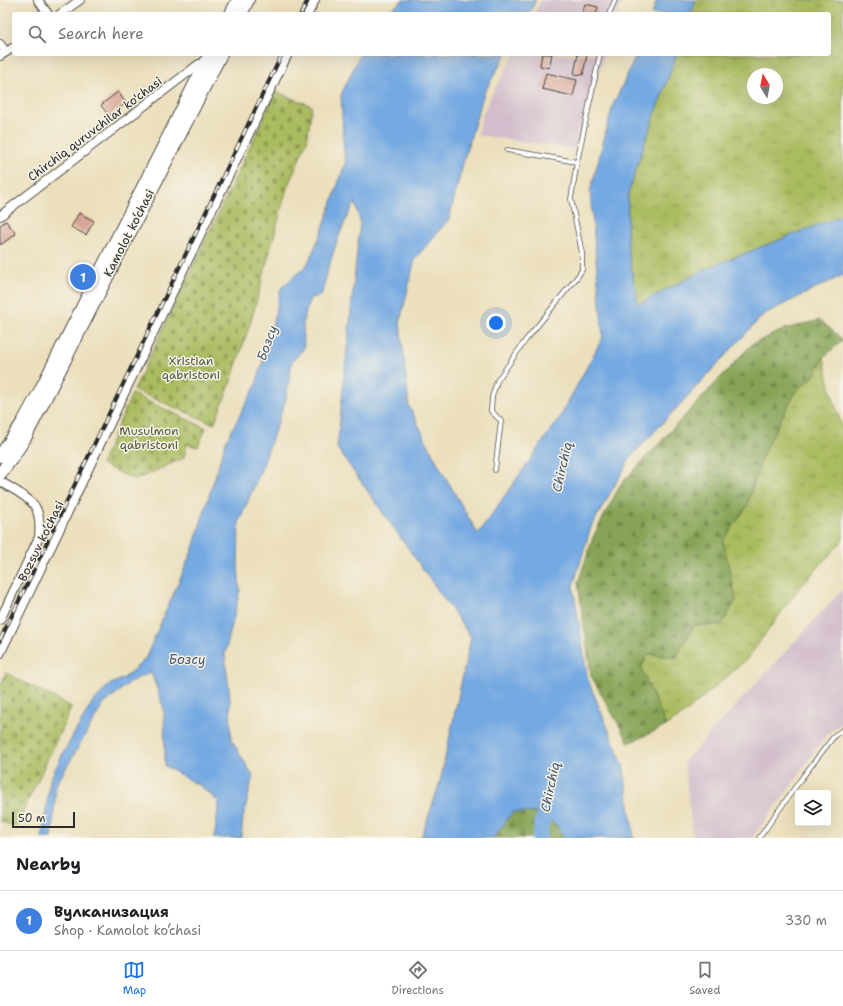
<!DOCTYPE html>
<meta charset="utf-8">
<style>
:root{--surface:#fff;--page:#f2f2f2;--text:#202124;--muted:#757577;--line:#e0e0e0;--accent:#1a73e8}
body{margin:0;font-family:"Shantell Sans",sans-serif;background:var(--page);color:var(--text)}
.controls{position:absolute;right:12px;bottom:12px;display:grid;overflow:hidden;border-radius:4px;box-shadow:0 4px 16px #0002}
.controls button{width:36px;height:36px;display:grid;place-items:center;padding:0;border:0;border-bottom:1px solid var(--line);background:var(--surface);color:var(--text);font:20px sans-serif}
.compass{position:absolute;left:747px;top:68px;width:36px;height:36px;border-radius:50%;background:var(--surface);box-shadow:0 4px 16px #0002;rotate:350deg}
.scale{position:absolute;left:12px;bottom:10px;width:63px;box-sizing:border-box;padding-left:4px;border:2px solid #2b2b2b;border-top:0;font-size:11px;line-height:14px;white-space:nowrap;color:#2b2b2b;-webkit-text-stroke:3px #f7f3e8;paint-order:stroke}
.you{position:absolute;left:496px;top:323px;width:14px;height:14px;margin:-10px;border:3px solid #fff;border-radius:50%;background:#1a73e8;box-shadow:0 0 0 6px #1a73e833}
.badge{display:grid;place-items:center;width:26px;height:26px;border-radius:50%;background:var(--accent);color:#fff;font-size:13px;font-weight:700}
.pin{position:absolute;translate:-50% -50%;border:2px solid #fff;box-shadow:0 1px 4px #0006}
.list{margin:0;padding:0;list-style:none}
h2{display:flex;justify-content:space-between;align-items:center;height:52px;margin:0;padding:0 16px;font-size:17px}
h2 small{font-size:13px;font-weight:400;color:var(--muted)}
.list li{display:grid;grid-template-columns:26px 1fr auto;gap:12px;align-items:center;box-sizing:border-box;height:60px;padding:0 16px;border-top:1px solid var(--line)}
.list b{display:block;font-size:15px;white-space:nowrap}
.list p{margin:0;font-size:13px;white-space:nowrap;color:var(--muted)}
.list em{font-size:13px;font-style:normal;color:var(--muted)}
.icon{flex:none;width:22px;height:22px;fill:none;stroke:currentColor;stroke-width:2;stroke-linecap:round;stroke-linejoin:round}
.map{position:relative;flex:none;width:843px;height:838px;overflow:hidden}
.search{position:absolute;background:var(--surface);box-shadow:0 4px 16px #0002;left:12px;right:12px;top:12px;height:44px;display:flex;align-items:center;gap:10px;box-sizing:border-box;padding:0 14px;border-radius:4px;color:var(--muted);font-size:15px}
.sheet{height:112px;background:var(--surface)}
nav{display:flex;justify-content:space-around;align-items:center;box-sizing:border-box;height:56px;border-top:1px solid var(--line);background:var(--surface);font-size:11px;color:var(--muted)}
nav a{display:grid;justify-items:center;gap:2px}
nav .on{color:var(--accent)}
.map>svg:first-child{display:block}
.industrial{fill:#d1bdcb}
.grass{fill:url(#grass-tufts);stroke:#6a7446;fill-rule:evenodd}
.forest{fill:url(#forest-firs);stroke:#596840}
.cemetery{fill:url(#cemetery-stones);stroke:#6a7446}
.water{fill:#74a9e2;stroke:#506a86}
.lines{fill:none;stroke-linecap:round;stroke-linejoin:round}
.river{stroke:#74a9e2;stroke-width:15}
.building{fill:url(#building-hatch)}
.service-casing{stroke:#484641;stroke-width:5.5}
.minor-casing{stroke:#484641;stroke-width:10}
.primary-casing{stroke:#484641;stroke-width:14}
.service{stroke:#fff;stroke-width:4}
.minor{stroke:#fff;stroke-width:8}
.primary{stroke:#fff;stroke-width:12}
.rail-casing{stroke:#2b2b2b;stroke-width:4}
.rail{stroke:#f7f3e8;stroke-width:2.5;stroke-dasharray:8;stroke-linecap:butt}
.labels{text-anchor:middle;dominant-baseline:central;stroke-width:3;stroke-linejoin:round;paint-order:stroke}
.street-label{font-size:12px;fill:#2b2b2b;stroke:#f7f3e8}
.park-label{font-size:12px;fill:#51563b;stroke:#f7f3e8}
.water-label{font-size:13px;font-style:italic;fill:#45576b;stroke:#f7f3e8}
</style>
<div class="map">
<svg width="843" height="838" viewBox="0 0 843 838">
<defs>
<pattern id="grass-tufts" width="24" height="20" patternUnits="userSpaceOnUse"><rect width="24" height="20" fill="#aabc60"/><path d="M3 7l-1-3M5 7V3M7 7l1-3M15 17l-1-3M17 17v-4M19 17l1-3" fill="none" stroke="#8b994f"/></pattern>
<pattern id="forest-firs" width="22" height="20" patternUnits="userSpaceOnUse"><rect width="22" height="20" fill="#87a456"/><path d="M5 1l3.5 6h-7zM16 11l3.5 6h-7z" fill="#6f8647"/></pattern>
<pattern id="cemetery-stones" width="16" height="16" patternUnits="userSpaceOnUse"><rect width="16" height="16" fill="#aabc60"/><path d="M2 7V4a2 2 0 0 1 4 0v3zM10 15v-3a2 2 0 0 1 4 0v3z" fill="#8b994f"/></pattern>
<pattern id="building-hatch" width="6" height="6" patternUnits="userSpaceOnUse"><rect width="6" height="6" fill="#dfac9d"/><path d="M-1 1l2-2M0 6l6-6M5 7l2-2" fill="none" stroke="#b58c80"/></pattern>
</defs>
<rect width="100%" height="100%" fill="#f7f3e8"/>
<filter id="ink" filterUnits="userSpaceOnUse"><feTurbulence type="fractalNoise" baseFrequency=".025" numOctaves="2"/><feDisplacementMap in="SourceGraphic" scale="8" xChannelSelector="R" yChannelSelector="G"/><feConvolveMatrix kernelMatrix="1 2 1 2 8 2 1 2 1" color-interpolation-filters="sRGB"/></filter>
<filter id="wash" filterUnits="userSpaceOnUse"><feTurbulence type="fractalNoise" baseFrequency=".012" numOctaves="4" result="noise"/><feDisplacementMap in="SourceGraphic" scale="16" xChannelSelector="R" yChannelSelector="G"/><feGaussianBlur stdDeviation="0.9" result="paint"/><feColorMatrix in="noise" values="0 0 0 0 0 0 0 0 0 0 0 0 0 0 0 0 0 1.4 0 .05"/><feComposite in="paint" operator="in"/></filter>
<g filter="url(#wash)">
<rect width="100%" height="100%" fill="#ebdfbc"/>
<g class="industrial">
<polygon points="541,0 622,0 617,14 534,14"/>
<polygon points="515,54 604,54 586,123 575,149 477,135 482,115 494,90"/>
<polygon points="843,589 843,722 826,735 790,787 752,838 693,838 684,762"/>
</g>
<g class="grass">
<path d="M696,0H843V215L710,267L638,304L627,244L628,195L643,147L677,54H829V14H691ZM753,74H777V98H753Z"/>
<polygon points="824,357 831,391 843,430 843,540 796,592 748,658 685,713 666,726 641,668 648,654 676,657 694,625 721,625 736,601 723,541 747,506 763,453 796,391 814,376"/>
</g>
<g class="forest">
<polygon points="820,320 843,340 824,357 814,376 796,391 763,453 747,506 723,541 736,600 721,625 694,625 676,658 648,654 641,668 666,726 629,743 591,676 578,583 593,537 620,485 752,344 785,329"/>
<polygon points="513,812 537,813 557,825 563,838 493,838"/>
</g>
<g class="cemetery">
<polygon points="276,92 312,106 307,141 287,188 274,236 252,318 228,390 214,424 134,390"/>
<polygon points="132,394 206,428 198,447 187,444 184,458 135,480 101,464"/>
<polygon points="6,673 72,707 16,827 0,821 0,687"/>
</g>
<g class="water">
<polygon points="403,0 536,0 529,14 386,14"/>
<polygon points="657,0 696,0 691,14 652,14"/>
<path d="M360,54H506L484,93L466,152L449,219L415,259L400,322L409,406L438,464L478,534L560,417L603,337L590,192L613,105L637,54H677L643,147L628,195L627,244L638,304L710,267L843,215V275L764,314L631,457L591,527L573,586L588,680L623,765L634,838H563L557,825L537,813L513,812L493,838H421L440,782L471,637L337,448L360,222L355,202C339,229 329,265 321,296L310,298L303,322L304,348L292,362L286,399L261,470L239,522L238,566L240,590L225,655L230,699L231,739L253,776L243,818L241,838H213L215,833L219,802L200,786L165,766L164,709L151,672L130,682L103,705L56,785L52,838H42L50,780L63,753L92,703L109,685L124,678L141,663L146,657L192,551L226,441L256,385L270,335L281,288L307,265L322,231L346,161L344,153L341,95Z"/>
</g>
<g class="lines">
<polyline class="river" points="539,838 548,796"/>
</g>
<g id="blocks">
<g class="building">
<polygon points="585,4 598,7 596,14 582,14"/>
<polygon points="542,54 552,54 549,68 540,66"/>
<polygon points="578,54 587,54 583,75 574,74"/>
<polygon points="546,73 577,80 573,96 542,89"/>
<polygon points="118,92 126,103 109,116 101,105"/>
<polygon points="79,213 94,221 86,235 71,227"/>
<polygon points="6,221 16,234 0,245 0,225"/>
</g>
</g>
</g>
<g filter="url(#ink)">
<use href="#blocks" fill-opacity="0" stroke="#484641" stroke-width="1"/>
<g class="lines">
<g class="service-casing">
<g id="service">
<polyline points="609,14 615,0"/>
<polyline points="507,150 577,162"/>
<polyline points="495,470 501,421 491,411 492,397 497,381 525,341 578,276 582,270 582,253 571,199 577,162 600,54"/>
<polyline points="759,838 801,779 835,735 843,730"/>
</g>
</g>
<g class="minor-casing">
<g id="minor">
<polyline points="38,0 48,14"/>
<polyline points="60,14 80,0"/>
<polyline points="308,14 315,0"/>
<polyline points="0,44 6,52"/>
<polyline points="0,56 14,47"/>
<polyline points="0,216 199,64 205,64"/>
<path d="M0,481C9,487 25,495 32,503C40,510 40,527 39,537L0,620"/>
<path d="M0,654C96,454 190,253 288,54"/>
</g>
</g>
<g class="primary-casing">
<g id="primary">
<polyline points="231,14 238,0"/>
<polyline points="241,14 248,0"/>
<polyline points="0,456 23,422 40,391 210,54"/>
<polyline points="0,474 12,458 25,438 221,54"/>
</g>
</g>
<use href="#service" class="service"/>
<use href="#minor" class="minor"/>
<use href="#primary" class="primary"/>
<g class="rail-casing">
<g id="rail">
<polyline points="301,14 308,0"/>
<polyline points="0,640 282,54"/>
</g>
</g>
<use href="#rail" class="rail"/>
</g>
</g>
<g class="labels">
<g class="street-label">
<text transform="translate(95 129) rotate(-37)">Chirchiq quruvchilar ko'chasi</text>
<text transform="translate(129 233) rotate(-63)">Kamolot ko‘chasi</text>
<text transform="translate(41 541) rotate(-64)">Bozsuv ko‘chasi</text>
</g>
<g class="park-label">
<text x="191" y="361">Xristian<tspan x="191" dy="14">qabristoni</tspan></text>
<text x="149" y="431">Musulmon<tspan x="149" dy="14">qabristoni</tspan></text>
</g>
<g class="water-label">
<text transform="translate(267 343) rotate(-70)">Бозсу</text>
<text transform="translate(562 467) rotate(-77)">Chirchiq</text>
<text x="187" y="659">Бозсу</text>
<text transform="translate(550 787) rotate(-78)">Chirchiq</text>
</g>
</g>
</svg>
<div class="controls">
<button><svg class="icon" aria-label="layers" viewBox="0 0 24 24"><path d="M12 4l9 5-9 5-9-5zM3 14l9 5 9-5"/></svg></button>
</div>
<svg class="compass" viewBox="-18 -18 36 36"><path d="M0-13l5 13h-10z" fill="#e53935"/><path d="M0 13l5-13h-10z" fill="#757577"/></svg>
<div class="scale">50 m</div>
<div class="you"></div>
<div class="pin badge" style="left:83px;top:277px;background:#3f7fe0">1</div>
<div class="search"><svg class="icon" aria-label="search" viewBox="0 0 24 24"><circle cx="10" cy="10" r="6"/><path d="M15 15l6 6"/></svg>Search here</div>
</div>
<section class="sheet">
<h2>Nearby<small></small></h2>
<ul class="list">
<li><span class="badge" style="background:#3f7fe0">1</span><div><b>Вулканизация</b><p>Shop · Kamolot ko‘chasi</p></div><em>330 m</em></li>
</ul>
</section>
<nav>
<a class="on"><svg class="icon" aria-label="map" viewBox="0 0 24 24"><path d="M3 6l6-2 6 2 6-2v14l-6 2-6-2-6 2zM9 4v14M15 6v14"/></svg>Map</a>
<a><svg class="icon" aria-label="directions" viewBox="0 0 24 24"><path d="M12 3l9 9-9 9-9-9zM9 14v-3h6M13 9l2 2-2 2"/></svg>Directions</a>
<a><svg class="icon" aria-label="saved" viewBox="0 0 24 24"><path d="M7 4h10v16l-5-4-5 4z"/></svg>Saved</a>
</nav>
